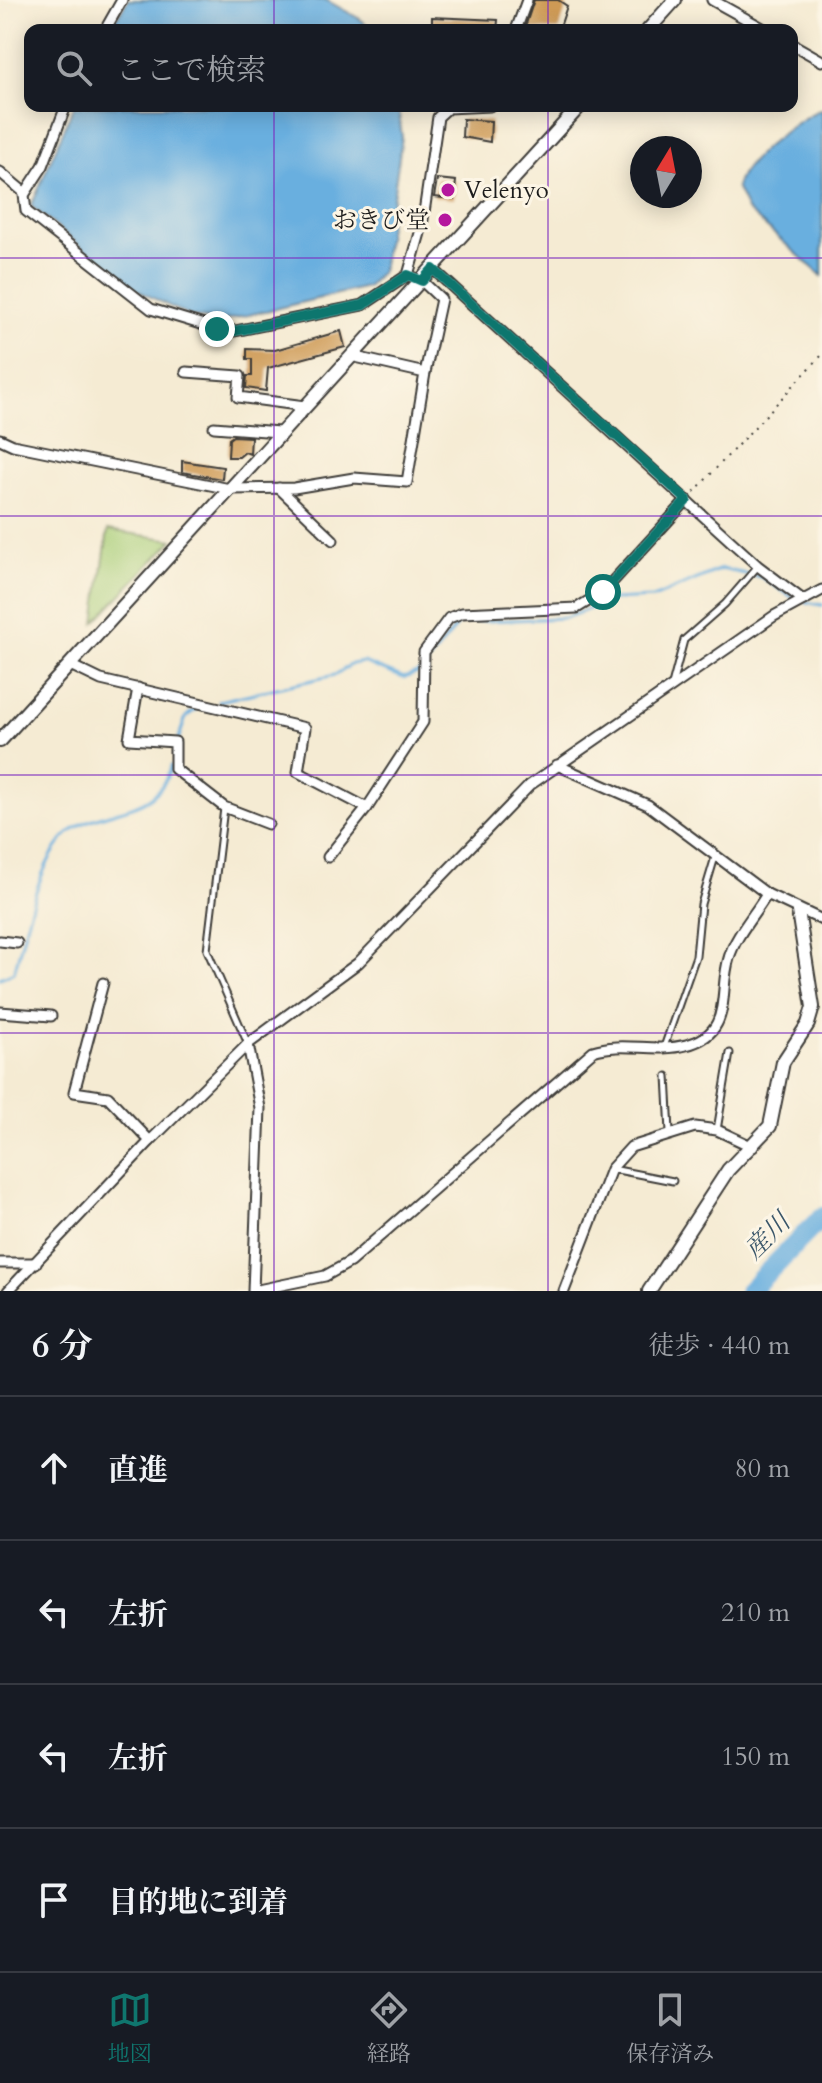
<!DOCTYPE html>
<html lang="ja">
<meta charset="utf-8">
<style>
:root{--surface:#171b24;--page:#20242c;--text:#f1f3f6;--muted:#9ea1a6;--line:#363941;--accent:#0f766e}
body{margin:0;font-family:Cardo,"Noto Serif JP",serif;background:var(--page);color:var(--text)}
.compass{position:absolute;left:630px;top:136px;width:72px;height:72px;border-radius:50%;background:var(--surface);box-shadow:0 4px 20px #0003;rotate:10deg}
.stop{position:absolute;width:24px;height:24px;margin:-18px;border:6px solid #0f766e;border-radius:50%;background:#fff}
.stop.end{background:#0f766e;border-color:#fff;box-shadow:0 2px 8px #0008}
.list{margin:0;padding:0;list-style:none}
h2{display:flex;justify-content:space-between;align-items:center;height:104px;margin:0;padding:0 32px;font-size:34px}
h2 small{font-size:26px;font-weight:400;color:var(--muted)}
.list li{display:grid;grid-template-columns:52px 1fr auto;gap:24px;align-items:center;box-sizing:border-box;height:144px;padding:0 32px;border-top:2px solid var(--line)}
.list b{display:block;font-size:30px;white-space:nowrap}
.list em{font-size:26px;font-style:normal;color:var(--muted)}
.icon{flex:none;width:44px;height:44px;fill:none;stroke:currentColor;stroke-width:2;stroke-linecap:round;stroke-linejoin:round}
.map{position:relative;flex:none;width:822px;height:1291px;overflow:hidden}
.search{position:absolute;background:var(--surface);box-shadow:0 4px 20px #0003;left:24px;right:24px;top:24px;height:88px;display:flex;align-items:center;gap:20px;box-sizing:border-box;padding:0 28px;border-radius:16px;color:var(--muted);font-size:30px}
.sheet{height:680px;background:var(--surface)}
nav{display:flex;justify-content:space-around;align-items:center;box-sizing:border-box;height:112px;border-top:2px solid var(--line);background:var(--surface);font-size:22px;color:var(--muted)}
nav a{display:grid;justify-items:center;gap:4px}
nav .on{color:var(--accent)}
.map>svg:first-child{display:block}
.green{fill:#a7cd77;stroke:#62744a;stroke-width:2}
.water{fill:#69afdf;stroke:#42667e;stroke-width:2}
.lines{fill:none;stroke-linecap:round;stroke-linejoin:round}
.stream{stroke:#69afdf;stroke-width:3}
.river{stroke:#69afdf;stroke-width:20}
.building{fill:#ce9a55}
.service-casing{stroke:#3d3b37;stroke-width:9}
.minor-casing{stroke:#3d3b37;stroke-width:13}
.tertiary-casing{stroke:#3d3b37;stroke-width:16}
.path{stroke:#3d3b37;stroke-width:2;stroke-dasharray:2 6;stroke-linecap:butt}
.service{stroke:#fff;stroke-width:5}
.minor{stroke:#fff;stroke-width:9}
.tertiary{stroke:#fff;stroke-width:12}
.route{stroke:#0f766e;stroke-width:10}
.grid{fill:none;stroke:#7b2cbf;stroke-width:2;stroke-opacity:0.55}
.poi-dot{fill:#b5179e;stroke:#fcf5e5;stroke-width:3}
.labels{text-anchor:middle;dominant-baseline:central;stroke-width:6;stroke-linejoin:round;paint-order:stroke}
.poi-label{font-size:24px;fill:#1c1c1c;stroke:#fcf5e5;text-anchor:start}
.water-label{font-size:26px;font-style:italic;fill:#3b576a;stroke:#fcf5e5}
</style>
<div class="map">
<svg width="822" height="1291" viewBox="0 0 822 1291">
<rect width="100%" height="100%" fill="#fcf5e5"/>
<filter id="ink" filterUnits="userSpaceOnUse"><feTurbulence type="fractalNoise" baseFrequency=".0125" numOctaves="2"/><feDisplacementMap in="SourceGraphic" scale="16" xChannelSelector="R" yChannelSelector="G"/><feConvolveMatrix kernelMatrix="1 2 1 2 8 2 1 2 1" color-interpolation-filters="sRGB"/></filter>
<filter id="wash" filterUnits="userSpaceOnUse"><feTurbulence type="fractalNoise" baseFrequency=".006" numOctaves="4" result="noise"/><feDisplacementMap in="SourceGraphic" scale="32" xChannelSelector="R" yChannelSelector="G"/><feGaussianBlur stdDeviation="1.8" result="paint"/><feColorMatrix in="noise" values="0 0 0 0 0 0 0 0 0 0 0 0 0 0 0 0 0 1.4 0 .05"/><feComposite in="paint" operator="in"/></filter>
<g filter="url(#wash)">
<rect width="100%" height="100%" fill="#f5ebd3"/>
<polygon class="green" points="108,530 173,540 95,622"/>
<g class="water">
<polygon points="128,0 326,0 360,19 372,30 109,30"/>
<polygon points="74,106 398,106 402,137 382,271 367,287 219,322 189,316 131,287 31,206"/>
<path d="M822,109V276L747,210L736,187C742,162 797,118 822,109Z"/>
</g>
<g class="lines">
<g class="stream">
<polyline points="806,602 822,605"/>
<polyline points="427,663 460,622 565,618 613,600 653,598 721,569 761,577 795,599"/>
<polyline points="219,701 335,675 352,664 363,662 404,678 420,672"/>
<polyline points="178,740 186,717 197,708"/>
<path d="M0,978L14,972C26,932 36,864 68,834C102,803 156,821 171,766"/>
</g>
<polyline class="river" points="749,1291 822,1217"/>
</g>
<g id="blocks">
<g class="building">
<polygon points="534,0 558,0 567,6 559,30 524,30"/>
<polygon points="432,17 498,20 497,30 432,30"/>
<polygon points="463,119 491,121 490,142 462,137"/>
<polygon points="437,179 456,181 454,199 434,197"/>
<polygon points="341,331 345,347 268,368 266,391 246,388 247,376 252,376 252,359 247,359 247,349 275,350"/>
<polygon points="233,436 251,437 250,454 245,452 239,457 228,457 229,439"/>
<polygon points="182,461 223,467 222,479 182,472"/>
</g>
</g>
</g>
<g filter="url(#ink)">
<use href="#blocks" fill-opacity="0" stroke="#3d3b37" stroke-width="2"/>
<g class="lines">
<g class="service-casing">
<g id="service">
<polyline points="672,685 684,640 725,604 758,566"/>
<polyline points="224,808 207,950 248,1044"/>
<polyline points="664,1047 696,956 701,904 715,857"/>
<polyline points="667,1076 670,1132"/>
<polyline points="717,1130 730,1053"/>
<polyline points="612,1169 673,1181"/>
</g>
</g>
<g class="minor-casing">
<g id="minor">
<polyline points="712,0 766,30"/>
<polyline points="105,30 122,0"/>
<polyline points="516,30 527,0"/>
<polyline points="792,44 822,61"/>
<polyline points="66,106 43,166 24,195 26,211 151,309 217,329 235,331 363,305 408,275"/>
<polyline points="0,172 25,193"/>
<polyline points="433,269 758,566 803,600"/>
<polyline points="186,372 240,376 238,397 305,406"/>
<polyline points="425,373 441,299 422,281 408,275 422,226 438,117 448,108 490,106"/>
<polyline points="214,427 279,432"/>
<polyline points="0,439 13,445 230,489 294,488 354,478 407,482 425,373 351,356"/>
<polyline points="279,488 333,540"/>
<polyline points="70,665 101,680 305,728 298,772 367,808"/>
<polyline points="138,688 129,739 175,742 175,769 224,807 268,824"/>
<polyline points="557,765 648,805 767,894 822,920"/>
<polyline points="328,857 367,808 423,722 424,652 449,618 462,613 577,608 603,592 687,500"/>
<polyline points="0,941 17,943"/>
<polyline points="103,983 74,1092 108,1097 150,1141"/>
<polyline points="0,1012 51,1016"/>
<path d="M248,1044L260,1108L253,1291L325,1276L350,1262L593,1051C622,1041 655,1053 686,1045C734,1033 718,993 729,958C735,936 756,913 767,894"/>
<polyline points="0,1263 36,1263"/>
<polyline points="8,1291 150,1141 248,1044 358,963 530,785 774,616 822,590"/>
<polyline points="564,1291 611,1169 631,1147 695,1127 717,1130 753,1147"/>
</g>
</g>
<g class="tertiary-casing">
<g id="tertiary">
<polyline points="648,30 675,0"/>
<polyline points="0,741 580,106"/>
<polyline points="649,1291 728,1170 770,1126 783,1062 808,1024 813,1007 798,911"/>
</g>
</g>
<polyline class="path" points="694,492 822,355"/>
<use href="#service" class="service"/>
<use href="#minor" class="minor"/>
<use href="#tertiary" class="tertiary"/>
</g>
</g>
<g class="lines" filter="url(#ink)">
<polyline class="route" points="217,329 235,331 363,305 408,275 422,281 433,269 687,500 603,592"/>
</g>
<path class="grid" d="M274,0V30M548,0V30M274,106V1291M548,106V1291M0,258H822M0,516H822M0,775H822M0,1033H822"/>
<g class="poi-dot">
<circle cx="448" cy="190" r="8"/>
<circle cx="445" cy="220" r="8"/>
</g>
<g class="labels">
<g class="poi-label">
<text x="464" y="190">Velenyo</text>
<text x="429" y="220" text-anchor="end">おきび堂</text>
</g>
<g class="water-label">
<text transform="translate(767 1236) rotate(-45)">産川</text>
</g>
</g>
</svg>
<svg class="compass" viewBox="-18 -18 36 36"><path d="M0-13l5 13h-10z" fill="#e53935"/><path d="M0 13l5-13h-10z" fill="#9ea1a6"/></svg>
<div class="stop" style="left:603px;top:592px"></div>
<div class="stop end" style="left:217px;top:329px"></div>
<div class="search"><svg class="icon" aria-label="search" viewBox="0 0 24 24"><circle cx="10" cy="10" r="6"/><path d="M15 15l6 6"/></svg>ここで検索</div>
</div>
<section class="sheet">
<h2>6 分<small>徒歩 · 440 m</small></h2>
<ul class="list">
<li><svg class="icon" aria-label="ahead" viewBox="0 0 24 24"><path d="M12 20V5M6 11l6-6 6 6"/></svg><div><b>直進</b></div><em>80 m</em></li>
<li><svg class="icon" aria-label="left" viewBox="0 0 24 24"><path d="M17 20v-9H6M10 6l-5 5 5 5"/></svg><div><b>左折</b></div><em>210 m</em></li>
<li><svg class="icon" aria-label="left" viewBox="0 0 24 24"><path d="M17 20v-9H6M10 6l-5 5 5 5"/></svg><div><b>左折</b></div><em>150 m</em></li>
<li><svg class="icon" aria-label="arrive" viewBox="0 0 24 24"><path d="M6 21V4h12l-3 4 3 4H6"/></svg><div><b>目的地に到着</b></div></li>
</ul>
</section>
<nav>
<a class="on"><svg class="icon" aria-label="map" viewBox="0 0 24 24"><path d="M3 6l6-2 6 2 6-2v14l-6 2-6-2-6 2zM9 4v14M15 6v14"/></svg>地図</a>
<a><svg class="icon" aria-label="directions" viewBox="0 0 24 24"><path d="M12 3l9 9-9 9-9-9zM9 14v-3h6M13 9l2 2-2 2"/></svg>経路</a>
<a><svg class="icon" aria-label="saved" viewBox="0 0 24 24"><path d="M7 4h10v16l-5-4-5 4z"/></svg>保存済み</a>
</nav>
